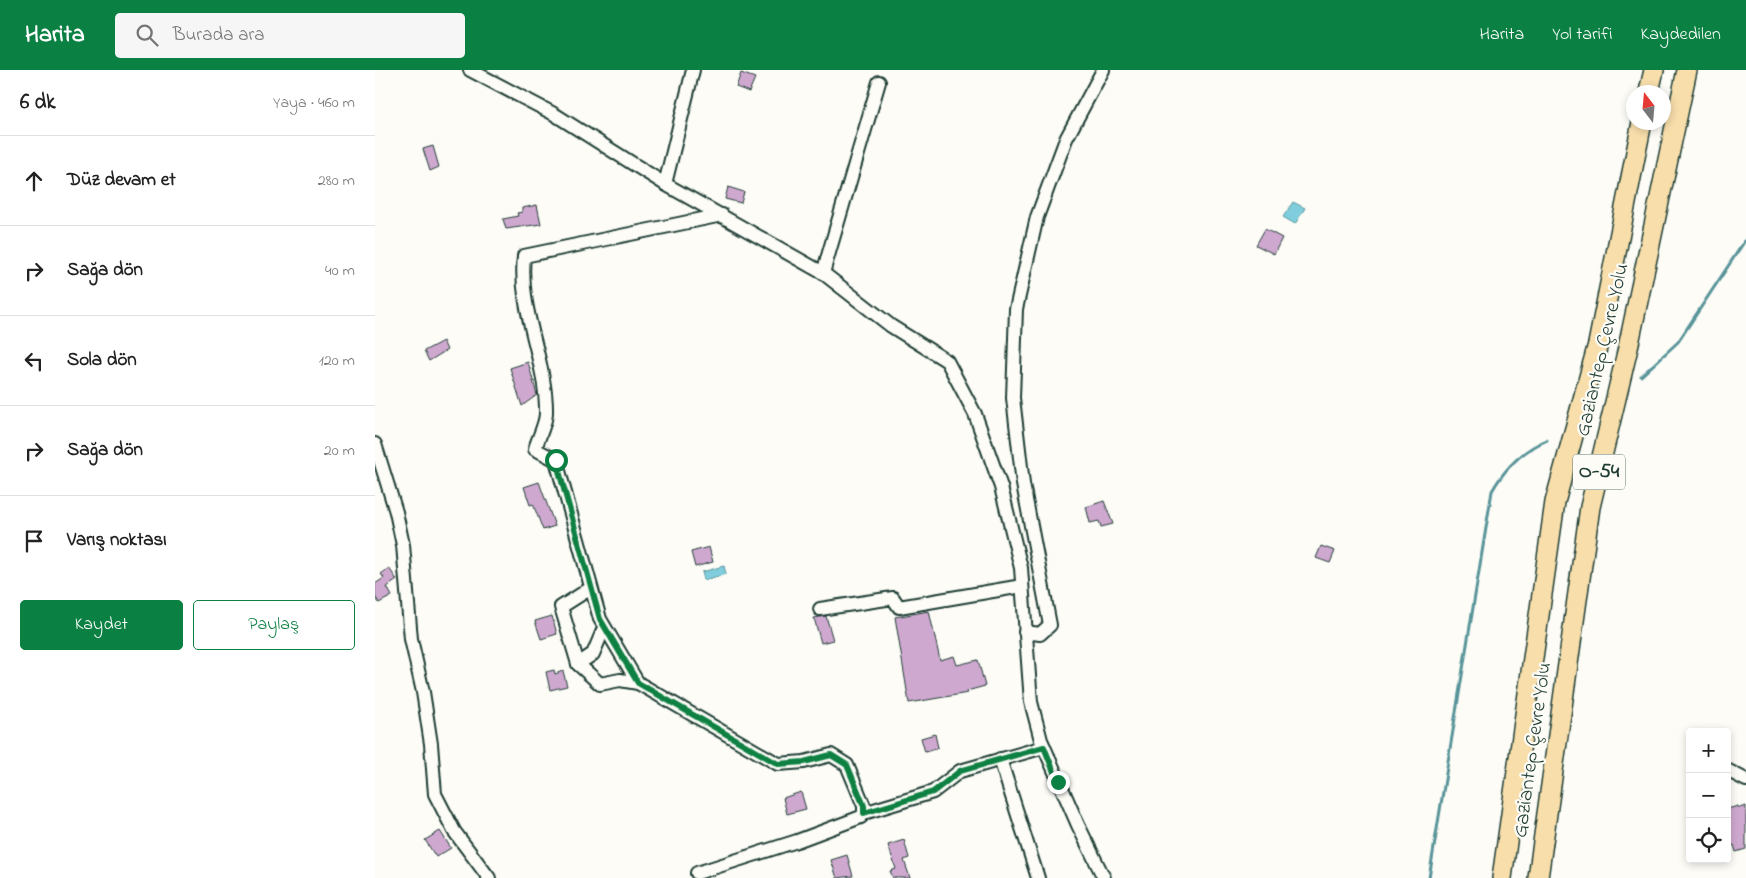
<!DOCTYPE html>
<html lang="tr">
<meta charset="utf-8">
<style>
:root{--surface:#fff;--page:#f6f6f6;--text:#222;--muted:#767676;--line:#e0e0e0;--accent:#0b8043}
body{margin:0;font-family:"Indie Flower",sans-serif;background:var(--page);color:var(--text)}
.controls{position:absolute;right:15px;bottom:15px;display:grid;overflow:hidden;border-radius:5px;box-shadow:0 2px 8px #0003}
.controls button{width:45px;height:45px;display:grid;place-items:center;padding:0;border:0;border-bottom:1px solid var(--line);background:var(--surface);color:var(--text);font:25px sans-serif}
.compass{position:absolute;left:1251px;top:15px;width:45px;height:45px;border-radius:50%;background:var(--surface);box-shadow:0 2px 8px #0003;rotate:344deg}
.stop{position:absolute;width:15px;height:15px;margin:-11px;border:4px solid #0b8043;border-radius:50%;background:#fff}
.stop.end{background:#0b8043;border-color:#fff;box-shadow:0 1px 5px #0008}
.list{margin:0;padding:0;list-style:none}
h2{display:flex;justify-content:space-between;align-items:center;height:65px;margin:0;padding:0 20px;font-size:21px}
h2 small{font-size:16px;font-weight:400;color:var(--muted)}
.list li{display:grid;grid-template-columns:32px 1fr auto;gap:15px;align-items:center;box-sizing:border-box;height:90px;padding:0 20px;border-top:1px solid var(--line)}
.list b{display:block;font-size:19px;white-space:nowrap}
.list em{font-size:16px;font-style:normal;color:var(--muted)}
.actions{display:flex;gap:10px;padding:15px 20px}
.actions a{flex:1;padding:11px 0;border:1px solid var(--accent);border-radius:5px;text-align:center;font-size:18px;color:var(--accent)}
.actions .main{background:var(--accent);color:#fff}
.icon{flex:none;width:28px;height:28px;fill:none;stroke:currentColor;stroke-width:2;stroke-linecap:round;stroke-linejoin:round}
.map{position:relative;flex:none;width:1371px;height:808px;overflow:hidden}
header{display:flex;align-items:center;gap:30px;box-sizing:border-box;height:70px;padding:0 25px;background:var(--accent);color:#fff}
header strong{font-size:24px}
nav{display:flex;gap:28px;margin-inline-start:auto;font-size:18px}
.search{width:350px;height:45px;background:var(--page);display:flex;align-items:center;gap:12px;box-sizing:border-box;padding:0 18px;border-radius:5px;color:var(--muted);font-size:19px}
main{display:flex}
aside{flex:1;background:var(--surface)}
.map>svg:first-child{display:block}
.water{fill:#80cedd;stroke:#599499}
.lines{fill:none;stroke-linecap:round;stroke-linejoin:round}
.stream{stroke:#599499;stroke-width:3}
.building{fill:#cfa8d0;stroke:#1f3d34}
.minor-casing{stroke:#1f3d34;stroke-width:16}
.highway-casing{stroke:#1f3d34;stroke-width:22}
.minor{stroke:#fdfcf7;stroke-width:12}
.highway{stroke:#f8deab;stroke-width:19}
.route{stroke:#0b8043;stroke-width:6}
.labels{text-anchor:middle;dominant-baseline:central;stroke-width:4.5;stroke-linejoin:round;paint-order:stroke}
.shield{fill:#fdfcf7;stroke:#62766e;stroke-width:1}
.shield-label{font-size:20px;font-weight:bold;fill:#1f3d34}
.street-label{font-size:21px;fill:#1f3d34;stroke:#fdfcf7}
</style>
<header>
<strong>Harita</strong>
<div class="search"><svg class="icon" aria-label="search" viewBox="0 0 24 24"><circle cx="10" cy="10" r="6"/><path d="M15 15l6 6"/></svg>Burada ara</div>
<nav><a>Harita</a><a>Yol tarifi</a><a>Kaydedilen</a></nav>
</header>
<main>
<aside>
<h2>6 dk<small>Yaya · 460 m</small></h2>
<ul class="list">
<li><svg class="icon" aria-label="ahead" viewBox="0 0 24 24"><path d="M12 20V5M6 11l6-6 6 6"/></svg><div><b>Düz devam et</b></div><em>280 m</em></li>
<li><svg class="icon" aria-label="right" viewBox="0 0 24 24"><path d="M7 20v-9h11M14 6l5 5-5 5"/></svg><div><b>Sağa dön</b></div><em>40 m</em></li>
<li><svg class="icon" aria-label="left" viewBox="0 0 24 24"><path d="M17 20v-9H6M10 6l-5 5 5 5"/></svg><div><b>Sola dön</b></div><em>120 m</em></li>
<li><svg class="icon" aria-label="right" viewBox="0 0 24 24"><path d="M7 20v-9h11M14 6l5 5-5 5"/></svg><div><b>Sağa dön</b></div><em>20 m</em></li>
<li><svg class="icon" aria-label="arrive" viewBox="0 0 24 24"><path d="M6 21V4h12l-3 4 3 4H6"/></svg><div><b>Varış noktası</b></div></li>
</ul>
<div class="actions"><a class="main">Kaydet</a><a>Paylaş</a></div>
</aside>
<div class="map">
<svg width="1371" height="808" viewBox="0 0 1371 808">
<rect width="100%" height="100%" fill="#fdfcf7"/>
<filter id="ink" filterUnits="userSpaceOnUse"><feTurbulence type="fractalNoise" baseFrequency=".02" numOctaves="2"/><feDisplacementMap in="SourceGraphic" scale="10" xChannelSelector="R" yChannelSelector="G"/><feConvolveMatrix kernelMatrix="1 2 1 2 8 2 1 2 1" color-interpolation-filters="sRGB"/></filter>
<g filter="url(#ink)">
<g class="water">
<polygon points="918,132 930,138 920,154 908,147"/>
<polygon points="349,496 351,504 329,510 327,502"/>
</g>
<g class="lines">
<g class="stream">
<polyline points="1266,306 1303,272 1371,169"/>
<path d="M1054,808L1117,421C1130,398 1148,380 1172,370"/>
</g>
</g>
<g class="building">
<polygon points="366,3 380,8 374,22 361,17"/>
<polygon points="58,76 64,97 55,101 48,79"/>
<polygon points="353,117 369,122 366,133 350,129"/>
<polygon points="162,135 166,154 131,159 128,149 143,146 142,143 147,142 147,138"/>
<polygon points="890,159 907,168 899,184 881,175"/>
<polygon points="68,271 72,280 54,291 49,281"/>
<polygon points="153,292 162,325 147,336 135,298"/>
<polygon points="164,412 180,456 168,460 158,434 155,435 149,417"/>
<polygon points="729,431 738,454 726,457 724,451 715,453 711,437"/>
<polygon points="946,476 960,481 955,493 941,488"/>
<polygon points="334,477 338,492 320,497 316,482"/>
<polygon points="14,498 22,510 12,517 17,526 4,533 0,526 0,514 9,508 6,504"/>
<polygon points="554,541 565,590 579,586 582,595 603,590 610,616 592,621 593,623 534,633 520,547"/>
<polygon points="177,546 182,564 166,569 160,551"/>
<polygon points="451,546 458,570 446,573 439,548"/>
<polygon points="179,600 180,604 188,601 192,616 175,620 171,602"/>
<polygon points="560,664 563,678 550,682 546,668"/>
<polygon points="426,722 431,739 412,744 408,728"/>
<polygon points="1363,736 1364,738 1371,736 1371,779 1361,782 1359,775 1352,777 1352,739"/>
<polygon points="65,761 76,778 61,787 50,770"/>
<polygon points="529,770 534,788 529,790 535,808 518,808 515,801 521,799 513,775"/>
<polygon points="472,785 478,806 462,808 456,790"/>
</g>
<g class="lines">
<g class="minor-casing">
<g id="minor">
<polyline points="95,0 179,44 290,114 448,203 516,256 572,291 600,344 626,417 646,498 656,632 666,670 703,755 729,808"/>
<polyline points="290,114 318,0"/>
<polyline points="448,203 504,12"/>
<polyline points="0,374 21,442 28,475 36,569 48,622 56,674 60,724 79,761 114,808"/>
<path d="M216,518L186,537L203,594L225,614L245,610L263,613L225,549L181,390L160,379C163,368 171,354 171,343C172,291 143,241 149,186L347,145"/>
<polyline points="445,539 518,528 524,537 647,516"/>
<polyline points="650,562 665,564 675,555 648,414 638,328 641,239 662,147 691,69 728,0"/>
<polyline points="203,594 218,584 229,558"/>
<polyline points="263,613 403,694 429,692 456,685 472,695 489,736 489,743"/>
<polyline points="625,689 663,808"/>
<polyline points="1352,700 1371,710"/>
<polyline points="322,803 422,771 486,747 489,743 558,722 585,701 669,677"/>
</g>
</g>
<g class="highway-casing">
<g id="highway">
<polyline points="1274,22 1279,0"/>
<polyline points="1127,808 1180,432 1223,274 1267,52"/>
<polyline points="1163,808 1215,437 1253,278 1312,0"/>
</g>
</g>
<use href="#minor" class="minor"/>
<use href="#highway" class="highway"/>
</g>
</g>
<g class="lines" filter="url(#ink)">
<polyline class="route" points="181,390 225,549 263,613 403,694 429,692 456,685 472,695 489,736 489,743 558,722 585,701 669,677 683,712"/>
</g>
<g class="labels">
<rect class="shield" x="1198" y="384.5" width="52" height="35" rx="4"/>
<g class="shield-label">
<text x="1224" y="402">O-54</text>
</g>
<g class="street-label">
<text transform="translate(1228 280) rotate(-77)">Gaziantep Çevre Yolu</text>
<text transform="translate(1158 680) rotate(-82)">Gaziantep Çevre Yolu</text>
</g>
</g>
</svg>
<div class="controls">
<button>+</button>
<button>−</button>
<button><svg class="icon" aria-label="locate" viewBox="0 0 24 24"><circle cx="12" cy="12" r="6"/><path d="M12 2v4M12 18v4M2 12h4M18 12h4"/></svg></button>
</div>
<svg class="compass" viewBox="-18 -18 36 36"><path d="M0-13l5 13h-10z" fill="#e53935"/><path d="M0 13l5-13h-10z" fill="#767676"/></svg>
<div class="stop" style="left:181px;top:390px"></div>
<div class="stop end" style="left:683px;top:712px"></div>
</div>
</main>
